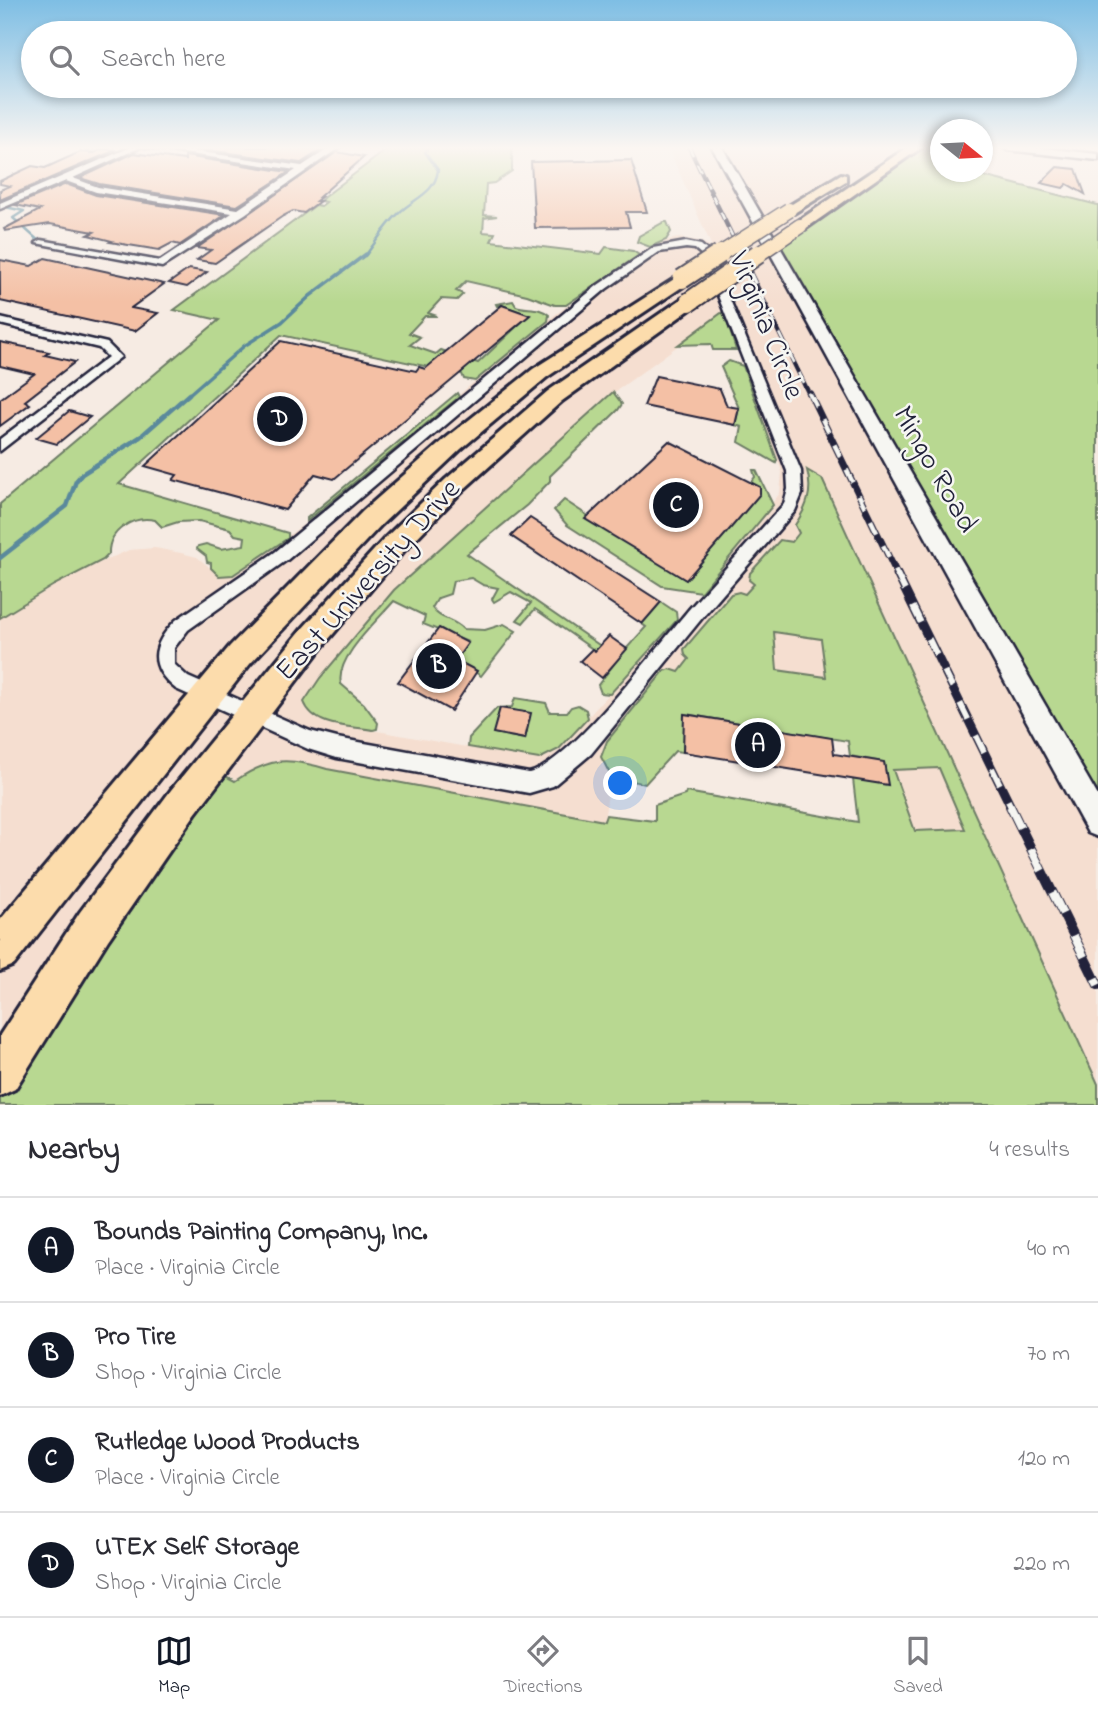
<!DOCTYPE html>
<meta charset="utf-8">
<style>
:root{--surface:#fff;--page:#f2f2f3;--text:#2b2b33;--muted:#7c7c81;--line:#e1e1e2;--accent:#111827}
body{margin:0;font-family:"Indie Flower",sans-serif;background:var(--page);color:var(--text)}
.compass{position:absolute;left:930px;top:119px;width:63px;height:63px;border-radius:50%;background:var(--surface);box-shadow:0 4px 10px #0003;rotate:108deg}
.you{position:absolute;left:621px;top:784px;width:24px;height:24px;margin:-18px;border:5px solid #fff;border-radius:50%;background:#1a73e8;box-shadow:0 0 0 10px #1a73e833}
.badge{display:grid;place-items:center;width:46px;height:46px;border-radius:50%;background:var(--accent);color:#fff;font-size:23px;font-weight:700}
.pin{position:absolute;translate:-50% -50%;border:4px solid #fff;box-shadow:0 2px 7px #0006}
.list{margin:0;padding:0;list-style:none}
h2{display:flex;justify-content:space-between;align-items:center;height:91px;margin:0;padding:0 28px;font-size:30px}
h2 small{font-size:23px;font-weight:400;color:var(--muted)}
.list li{display:grid;grid-template-columns:46px 1fr auto;gap:21px;align-items:center;box-sizing:border-box;height:105px;padding:0 28px;border-top:2px solid var(--line)}
.list b{display:block;font-size:26px;white-space:nowrap}
.list p{margin:0;font-size:23px;white-space:nowrap;color:var(--muted)}
.list em{font-size:23px;font-style:normal;color:var(--muted)}
.icon{flex:none;width:38px;height:38px;fill:none;stroke:currentColor;stroke-width:2;stroke-linecap:round;stroke-linejoin:round}
.map{position:relative;flex:none;width:1098px;height:1105px;overflow:hidden}
.search{position:absolute;background:var(--surface);box-shadow:0 4px 10px #0003;left:21px;right:21px;top:21px;height:77px;display:flex;align-items:center;gap:18px;box-sizing:border-box;padding:0 24px;border-radius:38px;color:var(--muted);font-size:26px}
.sheet{height:511px;background:var(--surface)}
nav{display:flex;justify-content:space-around;align-items:center;box-sizing:border-box;height:98px;border-top:2px solid var(--line);background:var(--surface);font-size:19px;color:var(--muted)}
nav a{display:grid;justify-items:center;gap:4px}
nav .on{color:var(--accent)}
.map>svg:first-child{display:block}
.built{fill:#f5ded0;fill-rule:evenodd}
.green{fill:#b8d891;stroke:#6d7d66;stroke-width:2;fill-rule:evenodd}
.lines{fill:none;stroke-linecap:round;stroke-linejoin:round}
.stream-far2{stroke:#5a899c;stroke-width:2.5}
.stream-far1{stroke:#5a899c;stroke-width:3.5}
.stream{stroke:#5a899c;stroke-width:4.5}
.building{fill:#f4c0a5;stroke:#22223b;stroke-width:2}
.minor-casing{stroke:#22223b;stroke-width:5}
.tertiary-casing{stroke:#22223b;stroke-width:5}
.primary-casing{stroke:#22223b;stroke-width:6}
.minor{fill:#f6f6f2;fill-rule:evenodd}
.tertiary{fill:#f6f6f2;fill-rule:evenodd}
.primary{fill:#fcdcac;fill-rule:evenodd}
.rail-far4-casing{stroke:#22223b;stroke-width:4.5}
.rail-far3-casing{stroke:#22223b;stroke-width:5}
.rail-far2-casing{stroke:#22223b;stroke-width:7}
.rail-far1-casing{stroke:#22223b;stroke-width:9}
.rail-casing{stroke:#22223b;stroke-width:10}
.rail-far4{stroke:#f6f6f2;stroke-width:2.5;stroke-dasharray:9;stroke-linecap:butt}
.rail-far3{stroke:#f6f6f2;stroke-width:3.5;stroke-dasharray:11;stroke-linecap:butt}
.rail-far2{stroke:#f6f6f2;stroke-width:4.5;stroke-dasharray:14;stroke-linecap:butt}
.rail-far1{stroke:#f6f6f2;stroke-width:6;stroke-dasharray:18;stroke-linecap:butt}
.rail{stroke:#f6f6f2;stroke-width:8;stroke-dasharray:24;stroke-linecap:butt}
.primary-bridge-far1-casing{stroke:#22223b;stroke-width:17;stroke-linecap:butt}
.primary-bridge-casing{stroke:#22223b;stroke-width:22;stroke-linecap:butt}
.primary-bridge-far1{stroke:#fcdcac;stroke-width:14}
.primary-bridge{stroke:#fcdcac;stroke-width:18}
.labels{text-anchor:middle;dominant-baseline:central;stroke-width:5;stroke-linejoin:round;paint-order:stroke}
.street-label{font-size:30px;fill:#22223b;stroke:#f6f6f2}
</style>
<div class="map">
<svg width="1098" height="1105" viewBox="0 0 1098 1105">
<rect width="100%" height="100%" fill="#f6ebe3"/>
<filter id="ink" filterUnits="userSpaceOnUse"><feTurbulence type="fractalNoise" baseFrequency=".0143" numOctaves="2"/><feDisplacementMap in="SourceGraphic" scale="14" xChannelSelector="R" yChannelSelector="G"/><feConvolveMatrix kernelMatrix="1 2 1 2 8 2 1 2 1" color-interpolation-filters="sRGB"/></filter>
<g filter="url(#ink)">
<g class="built">
<path d="M668,147H916L881,172L1098,823V1084L822,479L808,471L809,496L795,529L800,532L792,542L784,539L779,541L749,574L754,584L745,595L741,592L731,594L684,649L689,659L678,672L605,744L601,757L602,764L611,773L604,821L327,769L302,761H274L237,780L210,768L0,1074V618L74,574L129,550L155,548L181,553L197,557L219,575H233L310,520L549,319L643,252L666,240L679,238L699,241L712,247ZM724,312L782,472L780,493L703,591L559,749L549,755L533,759L327,722L313,716L320,678L394,590L564,439L597,405Z"/>
<polygon points="774,632 821,638 826,677 777,670"/>
<polygon points="939,768 965,829 915,831 892,770"/>
</g>
<g class="green">
<path d="M390,147H512V171L494,183L486,184L484,215L497,216L484,218L483,232L495,233L491,241L601,254L606,247L633,251L639,255L566,305H555L527,295L466,281L456,291L463,294L457,300L441,299L428,313L437,316H425L409,333L420,337L410,345L436,354L441,350L478,363L529,315L502,305L497,306L496,304L513,301L516,306C527,310 539,306 549,315L548,321L475,381L464,379L462,374L281,335L119,484L288,533V538L233,575L219,576L211,568V563L207,562L206,556L197,549L198,546L206,544L221,549L244,545L245,537L235,535L230,529L199,521L178,522L162,527L155,520C133,515 108,531 109,554L103,560L54,585L0,618V504L219,320L174,310L316,205L321,206L326,202L320,201L324,197Z"/>
<polygon points="916,147 940,147 940,172 967,172 1098,205 1098,823 772,245"/>
<polygon points="664,222 667,222 671,232 666,240 650,247 637,242 639,236"/>
<polygon points="724,311 736,350 713,350 711,344 678,345"/>
<polygon points="729,361 743,366 777,460 776,463 739,442 742,427 735,425 739,408 721,367"/>
<path d="M613,392L622,404L618,410L550,476V481L527,505L467,554L618,658L646,627L642,624L661,602L676,612L677,620L610,694L601,693L598,685L614,664L535,609L523,623L517,620L531,603L511,592L494,602L492,599L498,588L483,585L471,578L453,581L450,594L438,598L432,608C440,620 453,618 463,629L485,630L504,624L516,631L481,676L456,660L468,642L423,624L425,616L394,601C377,621 335,658 341,684L364,704L378,723L377,729L373,730C350,726 314,728 304,702L320,678L394,590Z"/>
<polygon points="457,393 459,397 307,521 307,518"/>
<polygon points="753,470 756,470 773,505 701,592 662,586 567,525 554,510 564,500 686,580 760,494 760,487 751,482 755,477"/>
<path d="M807,470L822,479L1098,1084V1105H0V1074L210,768L235,781C270,757 288,757 327,769L604,821L606,815L655,821V805L685,795L686,792L858,822L853,779L887,784L884,762L850,756L848,741L685,714L683,752L675,751L645,784L611,776L601,757L607,741L664,671L670,669L679,672L689,659L685,655L684,649L731,594L739,592L745,594L754,584L749,580L750,573L780,540L792,542L799,533L795,525C807,507 813,492 807,470ZM774,632L821,639L826,677L777,670ZM939,768L965,829L915,831L893,770Z"/>
<path d="M515,698L546,703L550,712H567L571,707L578,705L586,710L588,718L559,749L539,759L468,747L469,738L497,708L512,707ZM500,708L530,713L525,739L494,733Z"/>
</g>
<g class="lines">
<g class="stream-far2">
<polyline points="87,151 120,156"/>
<polyline points="1,206 24,211 13,218 41,243"/>
<path d="M365,256C376,242 386,225 399,213C414,198 435,194 438,170L425,152L429,147"/>
</g>
<polyline class="stream-far1" points="187,396 244,346 282,322 310,296 366,254"/>
<polyline class="stream" points="0,558 67,506 76,481 82,474 140,437 189,394"/>
</g>
<g class="building">
<polygon points="186,147 296,147 321,150 301,163"/>
<polygon points="103,149 116,150 0,200 0,190 10,186 0,184 0,181 32,166 45,168 80,152 94,153"/>
<polygon points="337,152 364,157 319,197 321,197 316,201 320,201 304,213 293,211 283,216 215,263 197,260 211,250 197,248"/>
<polygon points="134,153 185,160 185,156 289,172 237,206 99,184 80,178"/>
<polygon points="631,160 647,212 626,212 630,227 535,228 531,162"/>
<polygon points="1057,167 1076,169 1085,194 1067,184 1063,188 1041,183"/>
<polygon points="66,184 96,195 225,215 180,245 172,243 159,250 110,242 112,241 88,235 94,232 50,224 5,231 4,229 40,210 15,205"/>
<polygon points="45,258 164,284 131,308 158,313 135,331 0,301 0,260 31,266"/>
<polygon points="189,269 207,272 187,287 169,283"/>
<polygon points="502,305 530,315 334,479 315,474 285,510 173,480 177,475 145,466 281,341 416,371 419,367 425,369"/>
<polygon points="0,342 49,352 45,355 75,362 25,401 30,404 0,426 0,399 34,374 0,366"/>
<polygon points="656,376 720,389 727,406 739,408 735,425 644,406"/>
<polygon points="69,411 90,417 57,444 36,438"/>
<polygon points="669,441 760,487 760,494 686,580 585,519"/>
<polygon points="530,518 661,602 642,624 511,536"/>
<polygon points="439,628 468,643 456,660 477,671 451,711 398,682"/>
<polygon points="609,636 627,649 602,678 580,661 592,649 595,651"/>
<polygon points="500,708 531,713 525,739 493,733"/>
<polygon points="684,714 832,738 834,754 884,762 888,785 683,752"/>
</g>
<g class="lines">
<g class="minor-casing">
<g id="minor">
<polygon points="131,147 141,147 73,178 98,187 238,209 296,170 144,147 164,147 302,166 331,147 340,147 245,214 162,267 36,243 41,240 160,261 232,213 96,192 66,181 0,209 0,203"/>
<path d="M686,242L701,245L711,254L801,471L802,494L795,511L703,617L591,754L553,786L529,793L337,758L308,749L176,689C147,666 152,644 176,620L275,552L598,285L653,248ZM686,248L695,249L702,255L787,471L788,489L784,504C753,538 722,572 691,607C659,644 571,763 529,773L337,738L310,731L188,677L174,664V648L188,630L287,560L606,289L659,252Z"/>
<polygon points="0,318 107,343 121,357 0,451 0,439 108,357 99,348 0,324"/>
</g>
</g>
<g class="tertiary-casing">
<g id="tertiary">
<polygon points="712,147 722,147 1098,796 1098,837 1088,833"/>
<polygon points="1002,147 1034,147 1098,154 1098,160 1007,150"/>
</g>
</g>
<g class="primary-casing">
<g id="primary">
<polygon points="908,147 922,147 805,229 795,229 792,226 795,223"/>
<polygon points="841,174 846,175 846,181 794,213 789,214 782,210"/>
<polygon points="682,274 688,275 691,279 688,283 547,377 461,449 381,525 250,664 14,965 0,971 0,920 230,646 363,511 445,439 533,369"/>
<polygon points="689,297 698,302 695,306 562,401 462,491 403,552 322,647 195,814 108,940 15,1089 0,1096 0,1035 80,912 171,790 302,629 385,538 446,479 548,391 683,298"/>
</g>
</g>
<use href="#minor" class="minor"/>
<use href="#tertiary" class="tertiary"/>
<use href="#primary" class="primary"/>
<g class="rail-far4-casing">
<polyline id="rail-far4" points="689,147 742,256"/>
</g>
<g class="rail-far3-casing">
<polyline id="rail-far3" points="741,254 810,396"/>
</g>
<g class="rail-far2-casing">
<polyline id="rail-far2" points="810,394 898,576"/>
</g>
<g class="rail-far1-casing">
<polyline id="rail-far1" points="897,574 1011,807"/>
</g>
<g class="rail-casing">
<polyline id="rail" points="1010,806 1098,985"/>
</g>
<use href="#rail-far4" class="rail-far4"/>
<use href="#rail-far3" class="rail-far3"/>
<use href="#rail-far2" class="rail-far2"/>
<use href="#rail-far1" class="rail-far1"/>
<use href="#rail" class="rail"/>
<g class="primary-bridge-far1-casing">
<g id="primary-bridge-far1">
<polyline points="717,256 789,210"/>
<polyline points="756,256 800,226"/>
</g>
</g>
<g class="primary-bridge-casing">
<g id="primary-bridge">
<polyline points="682,279 720,254"/>
<polyline points="689,302 758,254"/>
</g>
</g>
<use href="#primary-bridge-far1" class="primary-bridge-far1"/>
<use href="#primary-bridge" class="primary-bridge"/>
</g>
</g>
<linearGradient id="sky" x2="0" y2="1"><stop stop-color="#7ebee4"/><stop offset="0.49" stop-color="#fbf6f2"/><stop offset="1" stop-color="#fbf6f2" stop-opacity="0"/></linearGradient>
<rect width="1098" height="302" fill="url(#sky)"/>
<g class="labels">
<g class="street-label">
<text transform="translate(765 326) rotate(68)">Virginia Circle</text>
<text transform="translate(934 470) rotate(60)">Mingo Road</text>
<text transform="translate(369 581) rotate(-48)">East University Drive</text>
</g>
</g>
</svg>
<svg class="compass" viewBox="-18 -18 36 36"><path d="M0-13l5 13h-10z" fill="#e53935"/><path d="M0 13l5-13h-10z" fill="#7c7c81"/></svg>
<div class="you"></div>
<div class="pin badge" style="left:758px;top:745px">A</div>
<div class="pin badge" style="left:439px;top:666px">B</div>
<div class="pin badge" style="left:676px;top:505px">C</div>
<div class="pin badge" style="left:280px;top:419px">D</div>
<div class="search"><svg class="icon" aria-label="search" viewBox="0 0 24 24"><circle cx="10" cy="10" r="6"/><path d="M15 15l6 6"/></svg>Search here</div>
</div>
<section class="sheet">
<h2>Nearby<small>4 results</small></h2>
<ul class="list">
<li><span class="badge">A</span><div><b>Bounds Painting Company, Inc.</b><p>Place · Virginia Circle</p></div><em>40 m</em></li>
<li><span class="badge">B</span><div><b>Pro Tire</b><p>Shop · Virginia Circle</p></div><em>70 m</em></li>
<li><span class="badge">C</span><div><b>Rutledge Wood Products</b><p>Place · Virginia Circle</p></div><em>120 m</em></li>
<li><span class="badge">D</span><div><b>UTEX Self Storage</b><p>Shop · Virginia Circle</p></div><em>220 m</em></li>
</ul>
</section>
<nav>
<a class="on"><svg class="icon" aria-label="map" viewBox="0 0 24 24"><path d="M3 6l6-2 6 2 6-2v14l-6 2-6-2-6 2zM9 4v14M15 6v14"/></svg>Map</a>
<a><svg class="icon" aria-label="directions" viewBox="0 0 24 24"><path d="M12 3l9 9-9 9-9-9zM9 14v-3h6M13 9l2 2-2 2"/></svg>Directions</a>
<a><svg class="icon" aria-label="saved" viewBox="0 0 24 24"><path d="M7 4h10v16l-5-4-5 4z"/></svg>Saved</a>
</nav>
